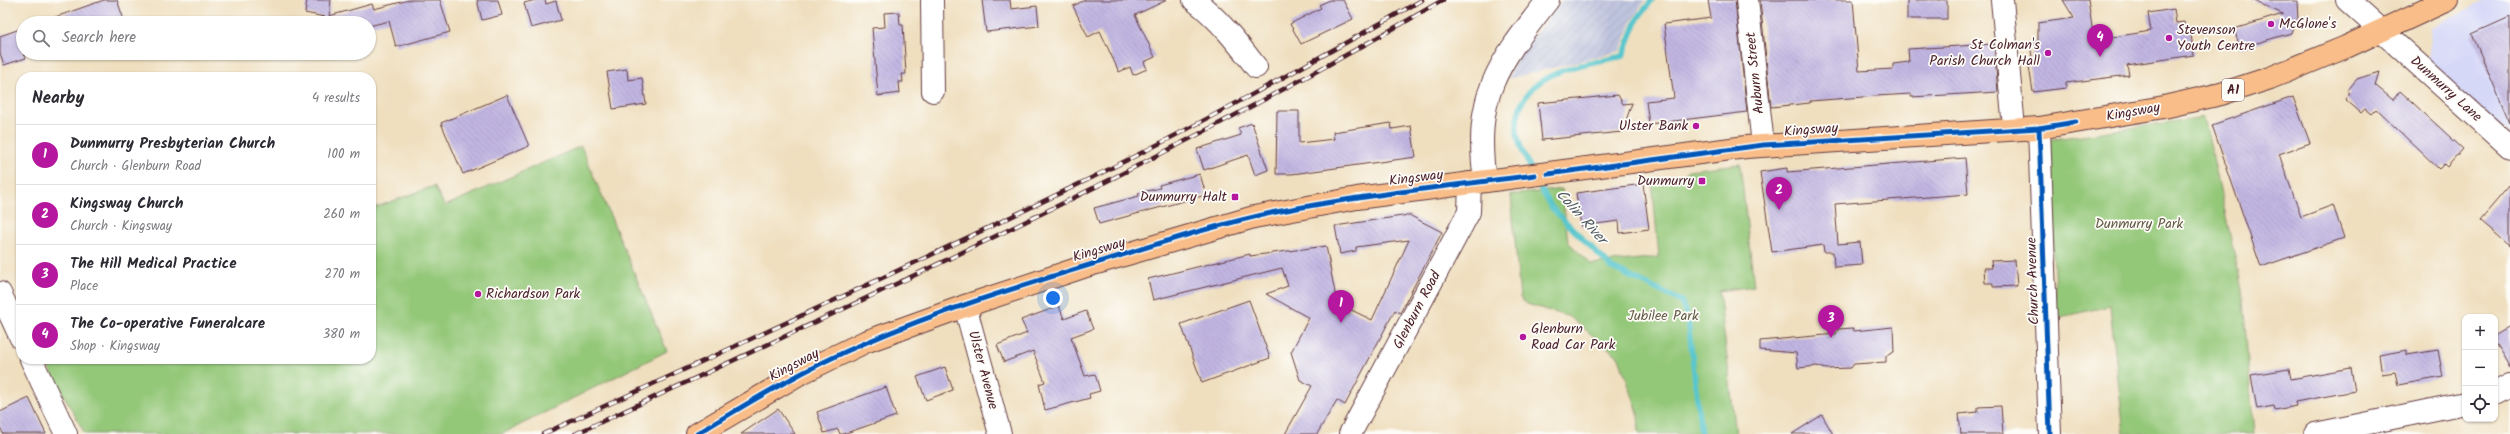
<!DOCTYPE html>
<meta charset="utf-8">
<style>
:root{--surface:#fff;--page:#f2f2f3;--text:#2b2b33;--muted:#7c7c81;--line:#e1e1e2;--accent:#b5179e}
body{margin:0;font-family:Kalam,sans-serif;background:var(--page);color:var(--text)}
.controls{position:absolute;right:12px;bottom:12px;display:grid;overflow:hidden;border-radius:8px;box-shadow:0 1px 3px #0004}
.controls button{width:36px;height:36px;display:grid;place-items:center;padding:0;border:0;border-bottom:1px solid var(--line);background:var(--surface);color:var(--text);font:20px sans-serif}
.you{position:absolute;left:1053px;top:298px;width:14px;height:14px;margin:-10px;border:3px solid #fff;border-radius:50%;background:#1a73e8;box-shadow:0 0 0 6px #1a73e833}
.badge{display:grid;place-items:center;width:26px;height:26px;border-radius:50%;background:var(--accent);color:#fff;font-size:13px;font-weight:700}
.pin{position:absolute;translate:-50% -33px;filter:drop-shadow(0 1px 2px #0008)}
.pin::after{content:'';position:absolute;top:21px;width:14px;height:12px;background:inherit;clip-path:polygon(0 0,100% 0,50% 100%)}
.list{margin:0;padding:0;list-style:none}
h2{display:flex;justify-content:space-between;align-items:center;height:52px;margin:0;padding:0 16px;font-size:17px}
h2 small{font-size:13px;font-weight:400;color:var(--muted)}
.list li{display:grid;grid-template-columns:26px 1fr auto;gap:12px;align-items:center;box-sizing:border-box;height:60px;padding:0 16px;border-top:1px solid var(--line)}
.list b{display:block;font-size:15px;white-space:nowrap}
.list p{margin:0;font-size:13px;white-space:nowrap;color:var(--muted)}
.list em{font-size:13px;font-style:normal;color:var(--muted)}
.icon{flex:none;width:22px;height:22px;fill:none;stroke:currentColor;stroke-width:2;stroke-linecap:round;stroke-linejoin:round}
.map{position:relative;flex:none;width:2510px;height:434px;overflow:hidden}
.search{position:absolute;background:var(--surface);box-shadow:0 1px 3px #0004;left:16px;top:16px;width:360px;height:44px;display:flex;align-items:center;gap:10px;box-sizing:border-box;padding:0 14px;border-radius:22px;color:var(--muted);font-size:15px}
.panel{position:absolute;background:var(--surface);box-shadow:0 1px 3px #0004;left:16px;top:72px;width:360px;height:292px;border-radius:16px}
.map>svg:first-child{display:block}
.built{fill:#d6d8f8}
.industrial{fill:url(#industrial-furrows)}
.green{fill:#94c879;stroke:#6f7452}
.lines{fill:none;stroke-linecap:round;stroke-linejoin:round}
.stream{stroke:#58c6cd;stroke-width:5.5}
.building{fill:url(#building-back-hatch)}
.minor-casing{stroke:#633c41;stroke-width:24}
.major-casing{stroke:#633c41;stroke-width:24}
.minor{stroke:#fff;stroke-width:22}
.major{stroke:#f8bd89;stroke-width:22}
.rail-casing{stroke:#4a1f2b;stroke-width:4.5}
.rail{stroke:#fdfcf7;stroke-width:3;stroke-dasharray:9;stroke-linecap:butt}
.cycleway-casing{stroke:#fdfcf7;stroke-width:8}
.cycleway{stroke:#0057b8;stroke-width:5}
.poi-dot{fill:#b5179e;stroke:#fdfcf7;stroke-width:1.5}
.labels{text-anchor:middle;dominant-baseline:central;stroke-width:3.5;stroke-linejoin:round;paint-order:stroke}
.shield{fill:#fdfcf7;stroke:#806168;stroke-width:1}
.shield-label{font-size:13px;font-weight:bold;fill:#4a1f2b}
.poi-label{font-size:14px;fill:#4a1f2b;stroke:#fdfcf7;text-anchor:start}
.street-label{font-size:14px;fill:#4a1f2b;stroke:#fdfcf7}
.park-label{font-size:14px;fill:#645a46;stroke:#fdfcf7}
.water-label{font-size:15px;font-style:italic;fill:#4f5964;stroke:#fdfcf7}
</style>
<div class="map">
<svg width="2510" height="434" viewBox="0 0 2510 434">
<defs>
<pattern id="industrial-furrows" width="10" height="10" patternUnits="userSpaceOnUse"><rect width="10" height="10" fill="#bec3dd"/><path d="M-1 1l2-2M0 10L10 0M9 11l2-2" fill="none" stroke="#a5a7be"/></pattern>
<pattern id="building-back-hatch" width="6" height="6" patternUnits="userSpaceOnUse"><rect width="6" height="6" fill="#c1b6e2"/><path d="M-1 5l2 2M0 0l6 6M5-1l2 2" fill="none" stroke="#a79cc2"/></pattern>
</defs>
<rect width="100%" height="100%" fill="#fdfcf7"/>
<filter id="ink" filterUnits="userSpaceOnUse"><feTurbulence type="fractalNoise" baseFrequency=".025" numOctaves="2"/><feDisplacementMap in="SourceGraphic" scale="8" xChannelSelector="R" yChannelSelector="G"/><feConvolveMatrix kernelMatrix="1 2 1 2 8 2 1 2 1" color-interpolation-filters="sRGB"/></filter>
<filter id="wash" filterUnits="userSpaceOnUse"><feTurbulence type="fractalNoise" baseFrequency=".012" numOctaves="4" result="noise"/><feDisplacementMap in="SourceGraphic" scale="16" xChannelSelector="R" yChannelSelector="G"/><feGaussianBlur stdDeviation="0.9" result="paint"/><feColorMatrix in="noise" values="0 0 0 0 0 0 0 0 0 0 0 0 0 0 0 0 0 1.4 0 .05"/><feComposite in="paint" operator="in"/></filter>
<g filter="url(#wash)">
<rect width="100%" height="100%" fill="#efdfbf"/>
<polygon class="built" points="2485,0 2510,0 2510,136 2427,61 2431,28"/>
<polygon class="industrial" points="1562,0 1645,0 1633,19 1620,51 1508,79 1518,56"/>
<g class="green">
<polygon points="2204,117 2242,289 2254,434 2124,434 2110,306 2056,318 2048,140"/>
<polygon points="581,146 667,351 502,434 85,434 44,359 371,359 371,209 434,186 445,206"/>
<polygon points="1740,164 1754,286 1719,291 1736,434 1639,434 1638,412 1619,357 1570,317 1527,304 1520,298 1511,195 1562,189 1568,242 1591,264 1659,257 1652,182 1681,178 1688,170"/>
</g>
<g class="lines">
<g class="stream">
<path d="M1532,171C1526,159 1518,145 1517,131C1514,71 1580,66 1623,56L1638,18L1652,0"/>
<polyline points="1535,179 1552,208 1612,268 1681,301 1688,319 1701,434"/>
</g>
</g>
<g id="blocks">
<g class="building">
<polygon points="104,0 117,0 125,23 45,23 44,21"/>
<polygon points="307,0 331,0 329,16 372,4 374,9 409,0 440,0 450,32 396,47 389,21 369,26 369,23 321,23 320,18 325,17 305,13"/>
<polygon points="477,0 498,0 502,15 482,20"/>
<polygon points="536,0 545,0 546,4 556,1 561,20 531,28 524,3"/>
<polygon points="982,0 1010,0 1011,9 1037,6 1039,26 986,32"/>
<polygon points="1085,0 1167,0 1135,15 1155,57 1144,62 1147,69 1133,75 1130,67 1119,72 1100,31 1088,37 1073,6"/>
<polygon points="1330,0 1343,0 1353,19 1301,44 1290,24 1321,8 1319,5"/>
<polygon points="1708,0 1735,0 1747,112 1649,124 1646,101 1674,98 1664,24 1711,18"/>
<polygon points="1760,0 1853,0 1859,71 1893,69 1893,64 1909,62 1908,49 1994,44 1998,92 1911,97 1911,94 1876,96 1810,101 1810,103 1771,107"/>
<rect x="1907" y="0" width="40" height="19"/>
<polygon points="2063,0 2088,0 2094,40 2151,31 2148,13 2174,9 2176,23 2184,22 2185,29 2190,28 2194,55 2127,65 2129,75 2066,83 2066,88 2033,92 2029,66 2033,66 2030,42 2038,42 2038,23 2074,18"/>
<polygon points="2252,0 2297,0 2298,21 2295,20 2291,33 2240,48 2234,29 2283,14"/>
<polygon points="899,12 900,25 903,25 906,74 902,74 903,82 899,82 900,93 878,96 872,28 885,27 884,13"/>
<polygon points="2510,17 2510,123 2472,34"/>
<polygon points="23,28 23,53 26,58 4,65 0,53 0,36"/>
<polygon points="627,69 628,80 642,78 646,104 613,109 607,72"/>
<polygon points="2379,72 2375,85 2393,100 2400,91 2463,149 2447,167 2444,164 2439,169 2376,109 2371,114 2365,109 2361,113 2345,99 2350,93 2347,91 2357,79"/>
<polygon points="507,95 529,146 463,174 441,123"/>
<polygon points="1618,95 1623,104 1632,103 1622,132 1542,140 1538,103"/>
<polygon points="2293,97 2310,143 2279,154 2301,217 2333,205 2344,238 2261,267 2212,125"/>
<polygon points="1277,111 1299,111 1299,143 1334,139 1333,132 1391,123 1392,129 1411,126 1416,157 1292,174 1276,174"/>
<polygon points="1252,123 1268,170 1255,175 1248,155 1204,170 1197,149 1241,135 1238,128"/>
<polygon points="1965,158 1968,194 1835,204 1838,244 1860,242 1862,265 1834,267 1833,252 1824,252 1823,245 1772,252 1760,172 1787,168 1787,172"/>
<polygon points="1200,174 1206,195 1099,224 1094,208 1139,196 1138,193 1160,188 1159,185"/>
<polygon points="1643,184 1649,229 1620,233 1619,221 1581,226 1576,193"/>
<polygon points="2510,185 2510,246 2480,220"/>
<polygon points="1409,215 1442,232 1400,313 1395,310 1345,405 1337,400 1317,434 1285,434 1312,386 1300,380 1291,352 1309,318 1266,294 1288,286 1282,268 1153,300 1148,279 1250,254 1250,256 1326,246 1337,303 1372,320 1409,240 1356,247 1356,251 1340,254 1335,226"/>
<polygon points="2015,260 2017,286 1993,287 1993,283 1985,283 1984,268 1992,268 1991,261"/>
<polygon points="1249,300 1270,358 1202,383 1181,324"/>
<polygon points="1059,306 1064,319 1086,311 1093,329 1071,337 1085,376 1095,374 1100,391 1089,394 1090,398 1045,410 1039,384 1045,382 1033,351 1004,362 997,345 1027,333 1021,320"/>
<polygon points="2510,326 2510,368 2495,342 2495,335"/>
<polygon points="1893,327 1894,352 1886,356 1886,362 1854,364 1851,368 1826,369 1817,366 1798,368 1796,353 1760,350 1760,341 1836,334 1838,329 1853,328 1854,331"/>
<polygon points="2407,350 2407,355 2438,350 2443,377 2398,385 2395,372 2382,374 2379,355"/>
<polygon points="945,367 953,390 926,400 917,377"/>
<polygon points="2351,368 2355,391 2295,402 2296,406 2275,410 2274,406 2257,409 2251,375 2289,369 2291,379"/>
<polygon points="886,387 896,416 843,434 840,434 838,429 824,433 817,412"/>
<polygon points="29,398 46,434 3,434 0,427 0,412"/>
<polygon points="2001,406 2003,434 1961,434 1959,414 1978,412 1978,407"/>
<polygon points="778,409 795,434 741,434"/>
<polygon points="1822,415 1833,434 1792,434"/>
</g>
</g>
</g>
<g filter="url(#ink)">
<use href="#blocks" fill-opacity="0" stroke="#633c41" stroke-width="1"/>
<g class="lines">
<g class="minor-casing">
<g id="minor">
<polyline points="932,0 933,91"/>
<path d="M1194,0C1219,19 1237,42 1256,67"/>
<polyline points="1747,0 1763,145"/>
<polyline points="2002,0 2014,128"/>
<polyline points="2347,0 2510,147"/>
<polyline points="2039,128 2050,434"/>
<path d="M1485,181C1473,95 1498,64 1548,0"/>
<polyline points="0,293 21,338"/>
<polyline points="965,306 1000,434"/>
<polyline points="31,359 66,434"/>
<polyline points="2495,393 2510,385"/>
<polyline points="1350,434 1469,212 1470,183"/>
<polyline points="2315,434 2465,403"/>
</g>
</g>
<g class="major-casing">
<polyline id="major" points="697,434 799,374 865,342 965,306 1083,267 1254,217 1357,198 1746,147 2039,128 2164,107 2221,94 2270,78 2346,47 2447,0"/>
</g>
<use href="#minor" class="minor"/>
<use href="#major" class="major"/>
<g class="rail-casing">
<g id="rail">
<path d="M543,434C724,352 905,269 1083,182C1198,126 1310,63 1422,0"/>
<path d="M575,434C869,298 1163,163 1443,0"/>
</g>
</g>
<use href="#rail" class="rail"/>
<g class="cycleway-casing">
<g id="cycleway">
<polyline points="2039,128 2050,434"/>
<polyline points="1548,174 1763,145 2039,128 2076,122"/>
<path d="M697,434C751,401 806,368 865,343C943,309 1027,284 1109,259C1164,242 1219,224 1276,212C1362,195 1449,186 1535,175"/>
</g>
</g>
<use href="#cycleway" class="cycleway"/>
</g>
</g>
<g class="poi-dot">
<circle cx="2271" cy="24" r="4"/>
<circle cx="2169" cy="38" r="4"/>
<circle cx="2048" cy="53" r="4"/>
<circle cx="1696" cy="126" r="4"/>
<rect x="1698" y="177" width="8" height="8" rx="2"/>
<rect x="1231" y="193" width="8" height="8" rx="2"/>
<circle cx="478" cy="294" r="4"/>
<circle cx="1523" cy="337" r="4"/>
</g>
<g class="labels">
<rect class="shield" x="2222" y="79" width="22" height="22" rx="3"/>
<g class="shield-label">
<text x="2233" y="90">A1</text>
</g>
<g class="poi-label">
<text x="2279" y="24">McGlone's</text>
<text x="2177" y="30">Stevenson<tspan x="2177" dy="16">Youth Centre</tspan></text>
<text x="2040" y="45" text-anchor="end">St Colman's<tspan x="2040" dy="16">Parish Church Hall</tspan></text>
<text x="1688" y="126" text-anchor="end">Ulster Bank</text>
<text x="1694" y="181" text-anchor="end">Dunmurry</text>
<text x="1227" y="197" text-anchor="end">Dunmurry Halt</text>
<text x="486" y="294">Richardson Park</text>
<text x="1531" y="329">Glenburn<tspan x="1531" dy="16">Road Car Park</tspan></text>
</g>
<g class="street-label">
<text transform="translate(1755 73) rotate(-96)">Auburn Street</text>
<text transform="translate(2446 89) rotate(42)">Dunmurry Lane</text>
<text transform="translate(2133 112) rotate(-10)">Kingsway</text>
<text transform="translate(1811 130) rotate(-4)">Kingsway</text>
<text transform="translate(1416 178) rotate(-7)">Kingsway</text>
<text transform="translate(1099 250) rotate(-17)">Kingsway</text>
<text transform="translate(2033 281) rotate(-92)">Church Avenue</text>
<text transform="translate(1417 310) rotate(-62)">Glenburn Road</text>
<text transform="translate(794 365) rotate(-28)">Kingsway</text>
<text transform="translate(983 370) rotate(75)">Ulster Avenue</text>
</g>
<g class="park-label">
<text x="2139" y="224">Dunmurry Park</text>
<text x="1663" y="316">Jubilee Park</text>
</g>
<g class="water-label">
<text transform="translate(1581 217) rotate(48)">Colin River</text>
</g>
</g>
</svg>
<div class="controls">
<button>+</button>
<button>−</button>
<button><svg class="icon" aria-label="locate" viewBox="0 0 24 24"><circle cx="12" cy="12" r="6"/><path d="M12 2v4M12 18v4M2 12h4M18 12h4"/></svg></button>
</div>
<div class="you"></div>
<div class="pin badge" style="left:1341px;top:323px">1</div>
<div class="pin badge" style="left:1779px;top:210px">2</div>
<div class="pin badge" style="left:1831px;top:338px">3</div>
<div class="pin badge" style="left:2100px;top:57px">4</div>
<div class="search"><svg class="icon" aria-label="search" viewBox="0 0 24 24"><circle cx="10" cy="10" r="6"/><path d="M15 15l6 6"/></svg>Search here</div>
<section class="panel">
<h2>Nearby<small>4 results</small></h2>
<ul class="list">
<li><span class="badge">1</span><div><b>Dunmurry Presbyterian Church</b><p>Church · Glenburn Road</p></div><em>100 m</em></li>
<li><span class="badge">2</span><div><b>Kingsway Church</b><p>Church · Kingsway</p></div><em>260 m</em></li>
<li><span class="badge">3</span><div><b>The Hill Medical Practice</b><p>Place</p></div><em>270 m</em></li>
<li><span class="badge">4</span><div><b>The Co-operative Funeralcare</b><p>Shop · Kingsway</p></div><em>380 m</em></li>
</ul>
</section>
</div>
